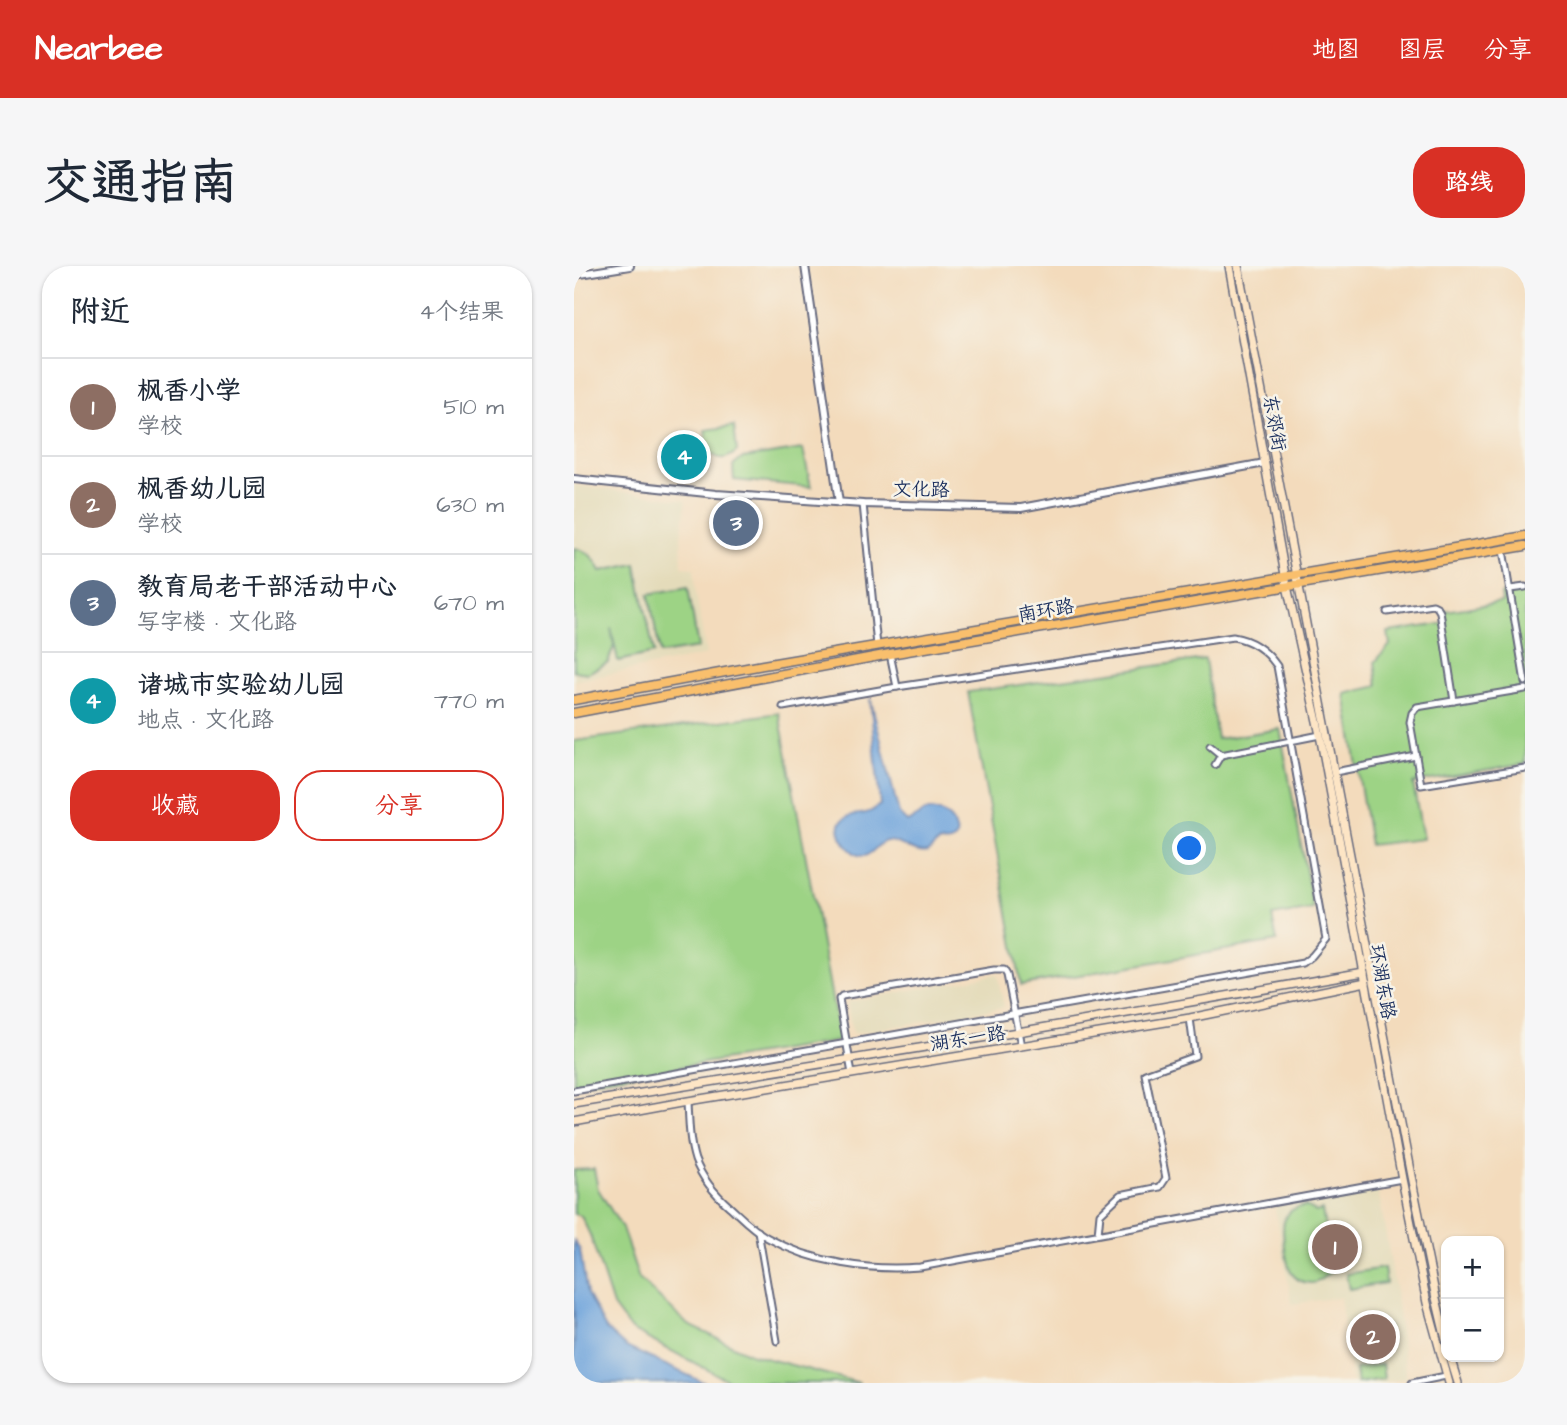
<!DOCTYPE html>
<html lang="zh">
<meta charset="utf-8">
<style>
:root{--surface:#fff;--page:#f6f6f7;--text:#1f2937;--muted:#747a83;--line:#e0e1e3;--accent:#d93025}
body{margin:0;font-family:"Architects Daughter","LXGW WenKai TC",sans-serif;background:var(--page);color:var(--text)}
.controls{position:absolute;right:21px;bottom:21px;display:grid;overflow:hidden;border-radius:14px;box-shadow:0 2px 5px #0004}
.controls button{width:63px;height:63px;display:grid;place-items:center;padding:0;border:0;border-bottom:2px solid var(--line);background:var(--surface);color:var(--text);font:35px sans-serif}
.you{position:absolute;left:616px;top:583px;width:24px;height:24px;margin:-18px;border:5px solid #fff;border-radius:50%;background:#1a73e8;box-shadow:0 0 0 10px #1a73e833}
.badge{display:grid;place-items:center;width:46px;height:46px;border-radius:50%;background:var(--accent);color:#fff;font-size:23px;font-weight:700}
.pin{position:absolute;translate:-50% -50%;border:4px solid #fff;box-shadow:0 2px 7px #0006}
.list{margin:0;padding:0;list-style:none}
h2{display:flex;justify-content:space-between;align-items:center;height:91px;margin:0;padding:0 28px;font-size:30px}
h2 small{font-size:23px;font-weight:400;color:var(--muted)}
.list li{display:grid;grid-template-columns:46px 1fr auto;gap:21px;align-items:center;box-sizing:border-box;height:98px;padding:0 28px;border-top:2px solid var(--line)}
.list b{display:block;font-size:26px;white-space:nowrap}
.list p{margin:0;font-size:23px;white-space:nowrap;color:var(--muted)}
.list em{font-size:23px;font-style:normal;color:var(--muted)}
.actions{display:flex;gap:14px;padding:21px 28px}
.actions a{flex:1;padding:16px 0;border:2px solid var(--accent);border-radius:28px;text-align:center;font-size:24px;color:var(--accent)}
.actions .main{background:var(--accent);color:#fff}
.map{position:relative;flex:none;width:951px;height:1117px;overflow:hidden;border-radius:28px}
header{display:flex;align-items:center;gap:42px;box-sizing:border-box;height:98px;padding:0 35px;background:var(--accent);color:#fff}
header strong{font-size:33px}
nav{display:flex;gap:38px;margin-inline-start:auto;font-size:24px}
.intro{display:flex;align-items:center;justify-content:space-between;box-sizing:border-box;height:168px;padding:0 42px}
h1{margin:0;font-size:49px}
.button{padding:18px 32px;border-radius:28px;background:var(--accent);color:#fff;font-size:24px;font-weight:700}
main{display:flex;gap:42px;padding:0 42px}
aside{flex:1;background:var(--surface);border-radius:28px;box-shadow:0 2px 5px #0004}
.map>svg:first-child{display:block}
.built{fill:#e4dbba}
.green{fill:#9dd385;stroke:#5c8172;stroke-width:2}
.water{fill:#70a4dc;stroke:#466a9d;stroke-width:2}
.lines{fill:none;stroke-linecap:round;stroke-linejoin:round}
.minor-casing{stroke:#676b7f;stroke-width:9}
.tertiary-casing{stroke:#676b7f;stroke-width:10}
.secondary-casing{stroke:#676b7f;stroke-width:10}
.trunk-casing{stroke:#676b7f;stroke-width:11}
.minor{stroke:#fff;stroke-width:5}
.tertiary{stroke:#fff;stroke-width:6}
.secondary{stroke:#fde5c5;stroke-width:7}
.trunk{stroke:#f9bf6d;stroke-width:8}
.labels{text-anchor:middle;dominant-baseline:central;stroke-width:5;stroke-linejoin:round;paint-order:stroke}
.street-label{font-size:19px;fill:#1b2f5e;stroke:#f7f3e8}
</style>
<header>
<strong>Nearbee</strong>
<nav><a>地图</a><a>图层</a><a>分享</a></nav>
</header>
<div class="intro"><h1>交通指南</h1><a class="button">路线</a></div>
<main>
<aside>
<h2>附近<small>4个结果</small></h2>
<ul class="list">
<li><span class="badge" style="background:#8d6e63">1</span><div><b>枫香小学</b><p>学校</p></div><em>510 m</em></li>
<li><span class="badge" style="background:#8d6e63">2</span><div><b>枫香幼儿园</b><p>学校</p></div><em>630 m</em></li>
<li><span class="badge" style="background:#5c6f8a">3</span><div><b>教育局老干部活动中心</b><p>写字楼 · 文化路</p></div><em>670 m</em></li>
<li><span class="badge" style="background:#0f9aa8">4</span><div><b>诸城市实验幼儿园</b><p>地点 · 文化路</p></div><em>770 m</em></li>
</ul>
<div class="actions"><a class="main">收藏</a><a>分享</a></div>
</aside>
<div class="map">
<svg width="951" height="1117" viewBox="0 0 951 1117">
<rect width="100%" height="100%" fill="#f7f3e8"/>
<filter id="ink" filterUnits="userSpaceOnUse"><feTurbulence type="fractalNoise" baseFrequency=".0143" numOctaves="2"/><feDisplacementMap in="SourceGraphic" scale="14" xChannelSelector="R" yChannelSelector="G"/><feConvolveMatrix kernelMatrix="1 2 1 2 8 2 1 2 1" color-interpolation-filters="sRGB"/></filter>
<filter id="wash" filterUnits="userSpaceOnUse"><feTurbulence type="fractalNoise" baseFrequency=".00686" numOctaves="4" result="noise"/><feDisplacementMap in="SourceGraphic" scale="28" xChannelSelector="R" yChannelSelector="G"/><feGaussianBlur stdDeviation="1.57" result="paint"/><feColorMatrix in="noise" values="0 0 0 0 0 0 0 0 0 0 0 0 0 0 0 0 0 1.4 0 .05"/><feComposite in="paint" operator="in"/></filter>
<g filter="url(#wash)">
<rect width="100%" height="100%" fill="#f3dbbc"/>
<g class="built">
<polygon points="0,219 112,234 107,270 108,301 120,302 122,327 132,389 0,415"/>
<polygon points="423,708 430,741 278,768 273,736"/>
<polygon points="804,923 821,1021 832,1112 807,1117 778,1117 766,1031 718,1038 701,941"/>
</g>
<g class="green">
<path d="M160,160L163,185C152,195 145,194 134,186L131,164Z"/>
<polygon points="229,183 237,221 160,214 159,200 169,192"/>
<path d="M0,282C14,284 21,293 27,305L62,298L80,387L44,395L37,362L40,380L34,396L14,407L0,405Z"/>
<polygon points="114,321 124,382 86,388 75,328"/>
<polygon points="951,324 951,498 839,517 849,573 796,579 771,428 804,420 801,396 816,379 814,366 873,357 871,345 928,336 927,328"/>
<polygon points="631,393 643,473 706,463 739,643 698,650 703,675 447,719 394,426"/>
<polygon points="205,447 266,775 0,818 0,475"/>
<polygon points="20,903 24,923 48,962 65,1013 113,1058 176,1088 286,1117 159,1117 57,1064 39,1040 16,969 7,950 0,948 0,904"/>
<path d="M732,940L742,946L748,944L759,1006C749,1008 747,1018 736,1017C715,1016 713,997 711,981C707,960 707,942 732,940Z"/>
<polygon points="810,1002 812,1017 775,1023 772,1008"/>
<polygon points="809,1058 813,1059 815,1063 813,1070 795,1074 793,1073 790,1067 791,1062 793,1060"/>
<polygon points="808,1098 810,1113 783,1117 781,1103"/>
</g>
<g class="water">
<path d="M296,431L325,548L333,556C340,554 347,546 353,545C379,539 397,582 366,576C361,578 358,584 353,586C342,590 324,573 312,575C303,577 300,588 290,590C279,592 258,567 268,555C275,546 288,550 297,545C298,545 305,539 306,539Z"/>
<polygon points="0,975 6,984 13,1028 32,1063 52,1081 131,1117 0,1117"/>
</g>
</g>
<g filter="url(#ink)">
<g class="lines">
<g class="minor-casing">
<g id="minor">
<polyline points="289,238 303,380"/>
<polyline points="929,284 951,416"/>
<polyline points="936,323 951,321"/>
<polyline points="813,346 859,339 863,341 866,346 880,435"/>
<polyline points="316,388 323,421"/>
<polyline points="951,423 843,441 838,447 836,456 847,519 951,502"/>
<polyline points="636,480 647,489 746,469"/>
<polyline points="641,499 647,489"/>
<polyline points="761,506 842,490"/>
<polyline points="278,808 265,733 268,730 420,704 430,704 433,709 447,780"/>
<path d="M0,825L729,697L738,690L752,673L703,400C692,384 678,374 659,371L323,421L209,441"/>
<path d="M114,835C115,855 115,875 121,894C128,912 141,928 156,941C168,952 179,964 194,972C239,997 295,1005 346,1001L828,913"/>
<polyline points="184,965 203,1075"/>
<polyline points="524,968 526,948 546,929 586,921 592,912 571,808 621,790 616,752"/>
<polyline points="838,1117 872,1110"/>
</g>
</g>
<g class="tertiary-casing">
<g id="tertiary">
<polyline points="231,0 265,237"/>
<polyline points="0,9 56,0"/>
<polyline points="0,213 142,228 289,238 447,242 691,197"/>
</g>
</g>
<g class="secondary-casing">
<g id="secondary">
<polyline points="655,0 713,320 746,469 828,913 853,1037 875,1117"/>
<polyline points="664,0 837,910 862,1032 872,1074"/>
<polyline points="0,838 444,766 790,706"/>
<polyline points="0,856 114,835 616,752 792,716"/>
<polyline points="876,1091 884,1117"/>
</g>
</g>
<g class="trunk-casing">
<g id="trunk">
<polyline points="0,434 189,399 951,270"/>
<polyline points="0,447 316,388 951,280"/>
</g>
</g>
<use href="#minor" class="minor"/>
<use href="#tertiary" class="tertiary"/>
<use href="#secondary" class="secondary"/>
<use href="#trunk" class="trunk"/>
</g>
</g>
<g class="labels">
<g class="street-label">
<text transform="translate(700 157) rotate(80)">东郊街</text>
<text transform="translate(347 224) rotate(1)">文化路</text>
<text transform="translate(472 345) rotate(-10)">南环路</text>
<text transform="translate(808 716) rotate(80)">环湖东路</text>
<text transform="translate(394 773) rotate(-9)">湖东一路</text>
</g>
</g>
</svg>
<div class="controls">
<button>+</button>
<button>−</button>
</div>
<div class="you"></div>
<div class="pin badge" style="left:761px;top:981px;background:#8d6e63">1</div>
<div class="pin badge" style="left:799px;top:1071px;background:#8d6e63">2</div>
<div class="pin badge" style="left:162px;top:257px;background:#5c6f8a">3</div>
<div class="pin badge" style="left:110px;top:191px;background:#0f9aa8">4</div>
</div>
</main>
